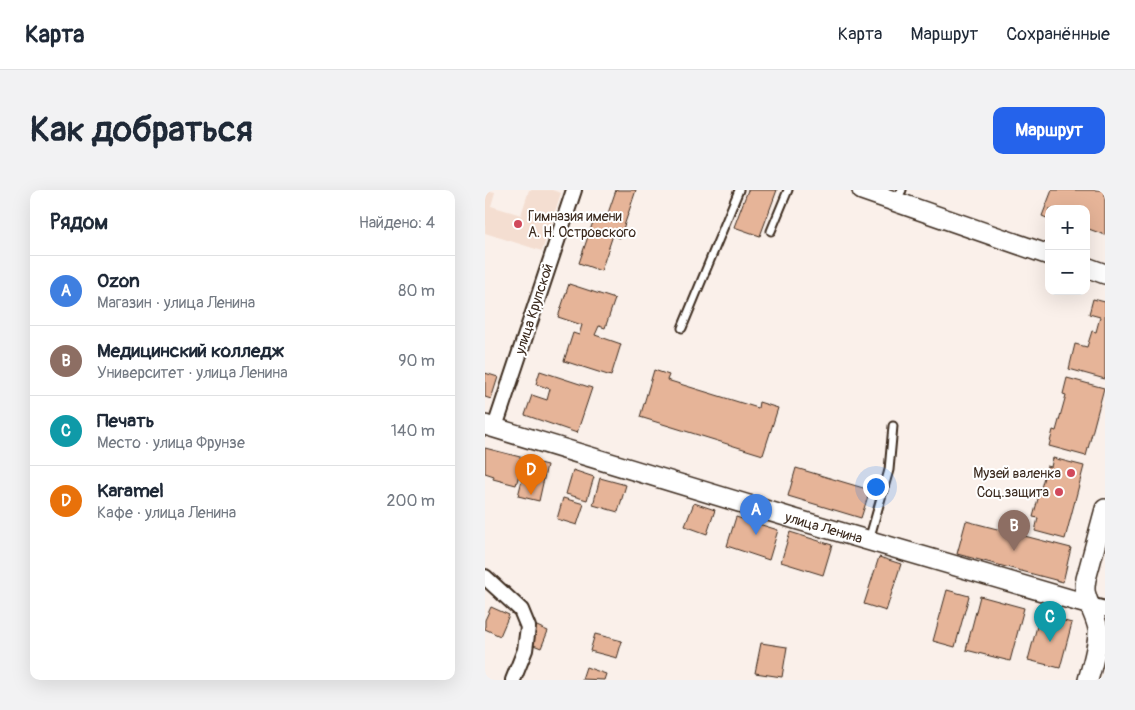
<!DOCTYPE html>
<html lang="ru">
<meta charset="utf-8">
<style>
:root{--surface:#fff;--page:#f2f2f3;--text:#1f2937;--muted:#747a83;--line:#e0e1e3;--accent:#2563eb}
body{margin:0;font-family:Pangolin,sans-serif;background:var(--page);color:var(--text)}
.controls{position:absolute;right:15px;top:15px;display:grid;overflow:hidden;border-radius:10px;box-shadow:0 5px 20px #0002}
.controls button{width:45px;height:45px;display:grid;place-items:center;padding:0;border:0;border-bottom:1px solid var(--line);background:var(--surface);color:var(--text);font:25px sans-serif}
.you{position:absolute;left:390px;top:296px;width:18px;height:18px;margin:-12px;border:4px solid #fff;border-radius:50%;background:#1a73e8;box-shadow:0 0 0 8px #1a73e833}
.badge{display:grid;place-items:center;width:32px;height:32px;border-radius:50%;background:var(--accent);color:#fff;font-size:16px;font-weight:700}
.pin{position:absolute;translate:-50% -41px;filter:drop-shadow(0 1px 2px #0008)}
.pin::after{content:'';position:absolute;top:26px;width:18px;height:15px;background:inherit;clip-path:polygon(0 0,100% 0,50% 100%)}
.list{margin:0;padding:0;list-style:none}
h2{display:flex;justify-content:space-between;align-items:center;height:65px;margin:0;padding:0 20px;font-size:21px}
h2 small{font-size:16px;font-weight:400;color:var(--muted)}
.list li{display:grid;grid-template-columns:32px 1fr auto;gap:15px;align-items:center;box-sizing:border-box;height:70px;padding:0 20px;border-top:1px solid var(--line)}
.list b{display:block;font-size:19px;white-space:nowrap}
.list p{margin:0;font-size:16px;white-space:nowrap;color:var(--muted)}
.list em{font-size:16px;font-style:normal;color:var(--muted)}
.map{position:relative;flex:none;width:620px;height:490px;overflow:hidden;border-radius:10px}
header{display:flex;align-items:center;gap:30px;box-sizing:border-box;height:70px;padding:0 25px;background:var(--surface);border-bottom:1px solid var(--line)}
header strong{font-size:24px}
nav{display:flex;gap:28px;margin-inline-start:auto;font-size:18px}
.intro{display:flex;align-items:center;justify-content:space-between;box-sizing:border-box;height:120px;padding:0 30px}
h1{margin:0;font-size:35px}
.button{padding:12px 22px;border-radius:10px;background:var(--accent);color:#fff;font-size:18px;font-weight:700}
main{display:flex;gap:30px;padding:0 30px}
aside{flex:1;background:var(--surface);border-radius:10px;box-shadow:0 5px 20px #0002}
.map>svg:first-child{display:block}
.built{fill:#f4ded1}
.building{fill:#e6b498;stroke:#3b2a1e}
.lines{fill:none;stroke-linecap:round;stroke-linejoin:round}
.lane-casing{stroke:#3b2a1e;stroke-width:11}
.street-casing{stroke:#3b2a1e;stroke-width:18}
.secondary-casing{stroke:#3b2a1e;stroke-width:22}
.lane{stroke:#fff;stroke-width:7}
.street{stroke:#fff;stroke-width:14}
.secondary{stroke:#fff;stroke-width:19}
.poi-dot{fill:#d1495b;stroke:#fff;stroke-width:2}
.labels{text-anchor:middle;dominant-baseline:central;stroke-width:4;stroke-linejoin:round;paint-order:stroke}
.poi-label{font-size:14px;fill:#3b2a1e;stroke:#fff;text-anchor:end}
.street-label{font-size:14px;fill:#3b2a1e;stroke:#fff}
</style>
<header>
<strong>Карта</strong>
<nav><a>Карта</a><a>Маршрут</a><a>Сохранённые</a></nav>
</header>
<div class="intro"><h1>Как добраться</h1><a class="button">Маршрут</a></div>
<main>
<aside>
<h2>Рядом<small>Найдено: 4</small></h2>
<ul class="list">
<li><span class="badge" style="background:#3f7fe0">A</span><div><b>Ozon</b><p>Магазин · улица Ленина</p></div><em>80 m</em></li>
<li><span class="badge" style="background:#8d6e63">B</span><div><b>Медицинский колледж</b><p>Университет · улица Ленина</p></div><em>90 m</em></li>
<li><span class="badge" style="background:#0f9aa8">C</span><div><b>Печать</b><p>Место · улица Фрунзе</p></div><em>140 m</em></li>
<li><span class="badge" style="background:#e8710a">D</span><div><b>Karamel</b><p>Кафе · улица Ленина</p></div><em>200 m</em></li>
</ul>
</aside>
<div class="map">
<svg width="620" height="490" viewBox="0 0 620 490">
<rect width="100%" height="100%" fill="#faf0ea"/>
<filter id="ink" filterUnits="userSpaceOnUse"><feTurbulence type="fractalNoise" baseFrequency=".02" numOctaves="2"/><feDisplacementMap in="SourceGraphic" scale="10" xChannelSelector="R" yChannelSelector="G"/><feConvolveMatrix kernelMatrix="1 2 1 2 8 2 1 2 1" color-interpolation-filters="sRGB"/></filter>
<g filter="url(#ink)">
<polygon class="built" points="0,0 10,2 6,16 36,25 44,0 67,0 76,3 57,61 0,43"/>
<g class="building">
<polygon points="131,0 151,0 135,48 128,45 116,81 94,73 109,29 120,32"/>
<polygon points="263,0 292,0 275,46 249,37"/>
<polygon points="567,0 620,0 620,45 601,38 601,19 564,19 564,29 557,26"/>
<polygon points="84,94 130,109 120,138 114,136 110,145 136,154 126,186 79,171 88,143 94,145 97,135 73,127"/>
<polygon points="608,109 620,112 620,189 584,179 590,154 602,157 607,141 611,142 615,127 604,124"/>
<polygon points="169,180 184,185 182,190 273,218 274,212 293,218 278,265 155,227"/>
<polygon points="55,181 107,198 92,243 40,225 47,205 62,210 65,199 51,194"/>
<polygon points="0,183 13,187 6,209 0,207"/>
<polygon points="582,188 619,198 601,266 564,256 568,240 571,241 581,205 578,204"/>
<polygon points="0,258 39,268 31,295 8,289 9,286 0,283"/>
<polygon points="568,268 599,276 580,349 550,341 553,328 548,327 562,276 566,277"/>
<polygon points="42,270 62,275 54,311 33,306"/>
<polygon points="311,278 385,300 376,328 303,306"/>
<polygon points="88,280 109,287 102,310 81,304"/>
<polygon points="115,288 141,295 133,322 108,315"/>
<polygon points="78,308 99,314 92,335 72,329"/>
<polygon points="209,313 230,320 222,344 200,336"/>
<polygon points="251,327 293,340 284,370 242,356"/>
<polygon points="481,331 586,358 578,392 472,364"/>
<polygon points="305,342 347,355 338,385 296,372"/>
<polygon points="394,367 416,374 401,421 379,414"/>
<polygon points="462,400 484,406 470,457 448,451"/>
<polygon points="495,406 539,418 525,471 481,460"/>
<polygon points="6,417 24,425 15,446 0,439 0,430"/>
<polygon points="555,425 587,433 575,478 543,470"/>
<polygon points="43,432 63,441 56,458 36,450"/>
<polygon points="110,444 137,451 132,468 105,461"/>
<polygon points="276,453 302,457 297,487 270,483"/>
<polygon points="101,477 121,484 119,490 97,489"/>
</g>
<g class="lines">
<g class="lane-casing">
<g id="lane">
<polyline points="411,11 417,0"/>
<polyline points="286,41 303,0"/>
<polyline points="197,138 254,0"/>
<polyline points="384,350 404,280 408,236"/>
</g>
</g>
<g class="street-casing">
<g id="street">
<polyline points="10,237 89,0"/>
<polyline points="0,387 36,420 43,437 40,460 28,490"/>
<polyline points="605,415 620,419"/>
</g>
</g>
<g class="secondary-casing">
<g id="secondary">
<polyline points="377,0 564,65"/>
<polyline points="601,77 620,84"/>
<path id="s1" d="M0,235L310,329L605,415"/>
<path d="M603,490C607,476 614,453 613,439C611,427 604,417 601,405C599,400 600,395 601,389L620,319"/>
</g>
</g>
<use href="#lane" class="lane"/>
<use href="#street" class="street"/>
<use href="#secondary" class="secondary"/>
</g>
</g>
<g class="poi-dot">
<circle cx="33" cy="34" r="5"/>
<circle cx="586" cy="283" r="5"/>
<circle cx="574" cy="302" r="5"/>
</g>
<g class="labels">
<g class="poi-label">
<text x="43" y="26" text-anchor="start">Гимназия имени<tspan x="43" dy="16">А. Н. Островского</tspan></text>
<text x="576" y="283">Музей валенка</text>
<text x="564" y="302">Соц.защита</text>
</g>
<g class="street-label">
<text transform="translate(49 119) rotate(-72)">улица Крупской</text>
<text stroke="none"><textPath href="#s1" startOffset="354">улица Ленина</textPath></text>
</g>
</g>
</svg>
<div class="controls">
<button>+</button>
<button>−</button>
</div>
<div class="you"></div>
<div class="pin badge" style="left:271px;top:345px;background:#3f7fe0">A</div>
<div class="pin badge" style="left:529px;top:361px;background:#8d6e63">B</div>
<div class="pin badge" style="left:565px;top:452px;background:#0f9aa8">C</div>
<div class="pin badge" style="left:46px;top:305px;background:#e8710a">D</div>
</div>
</main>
